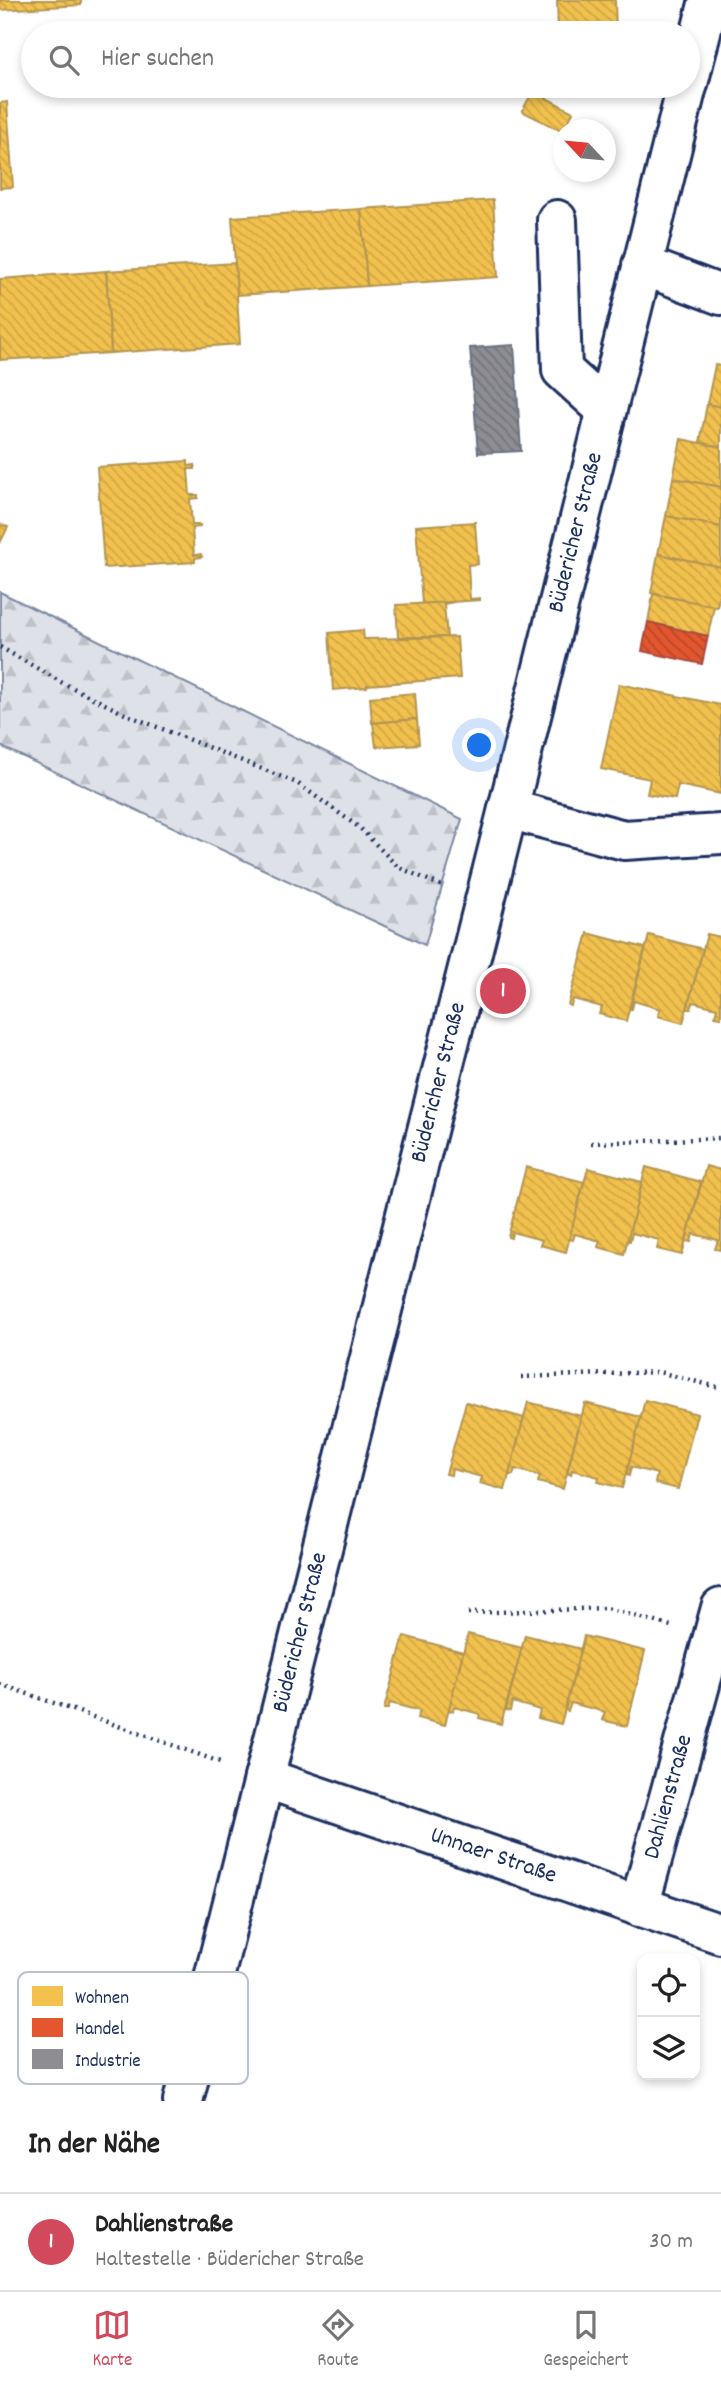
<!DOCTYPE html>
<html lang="de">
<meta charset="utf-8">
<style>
:root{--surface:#fff;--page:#f2f2f2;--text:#222;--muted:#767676;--line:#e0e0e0;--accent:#d1495b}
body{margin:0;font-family:Dekko,sans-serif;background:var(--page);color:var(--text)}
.controls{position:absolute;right:21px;bottom:21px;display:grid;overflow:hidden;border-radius:14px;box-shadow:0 4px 10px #0003}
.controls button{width:63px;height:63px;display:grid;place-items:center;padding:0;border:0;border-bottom:2px solid var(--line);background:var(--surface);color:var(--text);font:35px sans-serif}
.compass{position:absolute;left:553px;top:119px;width:63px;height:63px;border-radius:50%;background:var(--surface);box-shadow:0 4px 10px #0003;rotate:296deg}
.you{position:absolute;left:480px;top:746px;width:24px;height:24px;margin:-18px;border:5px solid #fff;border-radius:50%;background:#1a73e8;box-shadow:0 0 0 10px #1a73e833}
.badge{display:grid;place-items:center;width:46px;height:46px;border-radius:50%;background:var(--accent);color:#fff;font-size:23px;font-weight:700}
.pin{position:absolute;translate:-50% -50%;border:4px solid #fff;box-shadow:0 2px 7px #0006}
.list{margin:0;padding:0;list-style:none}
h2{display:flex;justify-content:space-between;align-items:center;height:91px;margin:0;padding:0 28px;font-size:30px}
h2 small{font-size:23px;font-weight:400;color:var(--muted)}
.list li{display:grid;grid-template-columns:46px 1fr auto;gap:21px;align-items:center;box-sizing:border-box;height:98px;padding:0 28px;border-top:2px solid var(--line)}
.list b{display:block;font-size:26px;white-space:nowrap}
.list p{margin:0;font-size:23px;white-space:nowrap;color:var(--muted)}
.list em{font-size:23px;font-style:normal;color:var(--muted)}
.icon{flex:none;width:38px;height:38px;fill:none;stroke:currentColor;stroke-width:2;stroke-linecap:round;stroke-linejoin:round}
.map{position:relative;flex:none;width:721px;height:2101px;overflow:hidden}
.search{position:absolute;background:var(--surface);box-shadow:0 4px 10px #0003;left:21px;right:21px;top:21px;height:77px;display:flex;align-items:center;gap:18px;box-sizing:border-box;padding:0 24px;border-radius:38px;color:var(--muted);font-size:26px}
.sheet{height:189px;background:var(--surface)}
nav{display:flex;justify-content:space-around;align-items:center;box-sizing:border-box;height:98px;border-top:2px solid var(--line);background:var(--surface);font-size:19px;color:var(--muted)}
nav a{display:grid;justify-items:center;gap:4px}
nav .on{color:var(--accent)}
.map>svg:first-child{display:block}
.forest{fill:url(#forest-firs);stroke:#7c88a2;stroke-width:2}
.homes{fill:url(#homes-back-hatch);stroke:#b29553;stroke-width:2}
.shops{fill:url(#shops-back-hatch);stroke:#a84b3c;stroke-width:2}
.industry{fill:url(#industry-back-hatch);stroke:#6b7182;stroke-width:2}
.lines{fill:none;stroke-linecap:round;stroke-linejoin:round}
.minor-casing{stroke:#1b2f5e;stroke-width:44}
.path{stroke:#1b2f5e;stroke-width:4.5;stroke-dasharray:2 5;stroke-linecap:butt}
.minor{stroke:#fff;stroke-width:38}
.labels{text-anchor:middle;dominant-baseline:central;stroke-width:7;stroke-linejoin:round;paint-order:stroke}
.street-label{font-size:24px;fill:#1b2f5e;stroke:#fff}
.key{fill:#fff;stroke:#bbc1cf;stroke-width:2}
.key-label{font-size:19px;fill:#1b2f5e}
</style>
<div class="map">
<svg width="721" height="2101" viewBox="0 0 721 2101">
<defs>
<pattern id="forest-firs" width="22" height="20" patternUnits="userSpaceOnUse" patternTransform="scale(1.75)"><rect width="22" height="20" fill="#dee1e7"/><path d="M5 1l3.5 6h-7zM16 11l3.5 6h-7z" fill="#bec1c9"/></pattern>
<pattern id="homes-back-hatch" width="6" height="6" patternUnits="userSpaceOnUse" patternTransform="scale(1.75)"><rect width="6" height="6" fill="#f2c14e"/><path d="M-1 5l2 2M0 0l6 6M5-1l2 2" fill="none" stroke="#cfa646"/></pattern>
<pattern id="shops-back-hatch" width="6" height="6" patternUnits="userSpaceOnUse" patternTransform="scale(1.75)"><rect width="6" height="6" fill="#e4572e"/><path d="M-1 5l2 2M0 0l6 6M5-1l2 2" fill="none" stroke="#b8482a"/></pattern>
<pattern id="industry-back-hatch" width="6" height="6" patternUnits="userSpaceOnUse" patternTransform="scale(1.75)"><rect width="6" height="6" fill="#8d8d92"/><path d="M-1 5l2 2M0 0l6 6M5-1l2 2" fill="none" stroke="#72747a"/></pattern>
</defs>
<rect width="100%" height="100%" fill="#fff"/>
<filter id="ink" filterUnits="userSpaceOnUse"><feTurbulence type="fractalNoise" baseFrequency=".0143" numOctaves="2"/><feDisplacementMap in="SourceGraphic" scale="14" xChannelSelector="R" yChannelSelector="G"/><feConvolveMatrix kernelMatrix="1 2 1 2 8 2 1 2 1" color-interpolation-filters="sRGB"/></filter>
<g filter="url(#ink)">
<polygon class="forest" points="0,592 462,819 425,945 0,746"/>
<g class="homes">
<polygon points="0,0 81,0 81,5 0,10"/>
<polygon points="557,0 615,0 616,33 558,33"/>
<polygon points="533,91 573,112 563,132 522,111"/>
<polygon points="7,102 13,187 0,188 0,103"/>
<polygon points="493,200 498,277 367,286 361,209"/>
<polygon points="361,209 367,286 237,295 232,217"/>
<polygon points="235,263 240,344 111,353 106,271"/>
<polygon points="106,271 111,353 0,360 0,279"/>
<polygon points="715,365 721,366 721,407 707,404"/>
<polygon points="707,404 721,407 721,447 700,442"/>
<polygon points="681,439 721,447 721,487 673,478"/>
<polygon points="188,461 188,466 195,465 195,469 188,469 190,495 198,495 198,498 190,499 192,525 200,525 200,527 192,528 194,555 201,554 202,557 195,558 195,562 104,568 97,467"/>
<polygon points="673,478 721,487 721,527 666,516"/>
<polygon points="666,516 721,527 721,567 658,554"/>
<polygon points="475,522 478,564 468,565 470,599 480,598 480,600 422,604 416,526"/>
<polygon points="0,524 8,527 0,543"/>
<polygon points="658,554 721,567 721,587 717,607 651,593"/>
<polygon points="653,594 714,606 708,636 648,622"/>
<polygon points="454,602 444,604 447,637 398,637 396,605"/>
<polygon points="363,630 364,639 457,637 460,678 367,685 367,687 333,690 329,633"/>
<polygon points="619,684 721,705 721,794 678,785 675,799 647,794 650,779 601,769"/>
<polygon points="415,693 417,719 372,723 370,697"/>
<polygon points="417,719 419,744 376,747 373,723"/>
<polygon points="588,933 645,948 626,1021 599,1014 602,1007 573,999 571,1006 568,1005"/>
<polygon points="707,934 721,937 721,1017 715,1016 717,1008 693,1002 691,1009 687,1009"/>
<polygon points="649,935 703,949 683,1023 658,1016 660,1009 634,1001 632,1009 630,1009"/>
<polygon points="706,1166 721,1170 721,1250 715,1249 718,1240 693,1234 691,1242 686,1241"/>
<polygon points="526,1167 584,1182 566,1252 540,1245 542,1240 512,1232 511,1238 508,1237"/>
<polygon points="646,1167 701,1182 682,1255 657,1249 659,1240 632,1233 630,1241 627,1240"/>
<polygon points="588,1168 642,1182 624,1254 598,1247 600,1241 575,1234 573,1240 569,1239"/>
<polygon points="645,1400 697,1414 678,1489 655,1483 657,1474 631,1467 629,1476 626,1475"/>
<polygon points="466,1402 524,1418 505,1490 480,1483 482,1477 452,1469 451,1475 446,1474"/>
<polygon points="528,1402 581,1416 563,1489 538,1482 540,1476 515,1469 513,1475 509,1475"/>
<polygon points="585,1403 641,1417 622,1488 598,1482 599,1477 572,1470 571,1475 567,1473"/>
<polygon points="468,1634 522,1648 501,1724 479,1718 480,1714 454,1707 453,1711 448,1710"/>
<polygon points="525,1635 581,1649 561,1724 538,1718 540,1710 512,1702 510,1711 506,1710"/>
<polygon points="404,1636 463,1652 445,1725 417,1718 420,1711 390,1703 388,1709 384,1709"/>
<polygon points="584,1636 645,1651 627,1726 602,1720 605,1712 571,1703 568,1711 565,1710"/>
</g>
<polygon class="shops" points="648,622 708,636 702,664 642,651"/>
<polygon class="industry" points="514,345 521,451 478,453 470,348"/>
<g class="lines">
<g class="minor-casing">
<g id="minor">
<polyline points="688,84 709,0"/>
<polyline points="557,220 562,370 606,410"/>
<polyline points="642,265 721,295"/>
<polyline points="508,809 624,840 721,834"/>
<path id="s1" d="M264,1778L721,1934"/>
<path id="s2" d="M639,1907L721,1608"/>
<path id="s3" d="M183,2101L508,809L687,86"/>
</g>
</g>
<g class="path">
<polyline points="0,647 61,682 125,714 297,783 360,828 398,867 442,886"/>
<polyline points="591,1143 721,1138"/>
<polyline points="521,1377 659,1372 721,1388"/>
<polyline points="468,1613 606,1608 671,1626"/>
<polyline points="0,1684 220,1762"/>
</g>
<use href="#minor" class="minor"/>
</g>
</g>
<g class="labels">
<g class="street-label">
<text stroke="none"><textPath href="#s3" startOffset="1617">Büdericher Straße</textPath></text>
<text stroke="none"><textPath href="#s3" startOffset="1050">Büdericher Straße</textPath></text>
<text stroke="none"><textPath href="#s3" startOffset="483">Büdericher Straße</textPath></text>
<text stroke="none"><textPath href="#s2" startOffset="114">Dahlienstraße</textPath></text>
<text stroke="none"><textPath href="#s1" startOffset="242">Unnaer Straße</textPath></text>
</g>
</g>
<rect x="18" y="1972" width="230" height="112" rx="10" class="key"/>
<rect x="32" y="1986" width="31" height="20" fill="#f2c14e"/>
<rect x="32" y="2018" width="31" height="19" fill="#e4572e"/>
<rect x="32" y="2049" width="31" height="20" fill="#8d8d92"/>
<g class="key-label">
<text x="75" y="2003">Wohnen</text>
<text x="75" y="2034">Handel</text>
<text x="75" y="2066">Industrie</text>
</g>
</svg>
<div class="controls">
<button><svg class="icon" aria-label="locate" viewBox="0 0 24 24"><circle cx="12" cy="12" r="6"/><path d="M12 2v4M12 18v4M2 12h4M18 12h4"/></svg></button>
<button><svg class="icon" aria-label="layers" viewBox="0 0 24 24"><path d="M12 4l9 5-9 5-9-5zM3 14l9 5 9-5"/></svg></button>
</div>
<svg class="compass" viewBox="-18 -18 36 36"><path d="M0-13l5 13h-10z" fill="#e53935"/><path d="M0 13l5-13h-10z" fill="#767676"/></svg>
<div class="you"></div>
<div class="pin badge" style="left:503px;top:991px">1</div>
<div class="search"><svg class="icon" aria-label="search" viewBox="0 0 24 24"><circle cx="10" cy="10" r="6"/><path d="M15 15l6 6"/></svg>Hier suchen</div>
</div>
<section class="sheet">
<h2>In der Nähe<small></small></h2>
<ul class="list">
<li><span class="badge">1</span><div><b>Dahlienstraße</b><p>Haltestelle · Büdericher Straße</p></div><em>30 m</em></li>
</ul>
</section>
<nav>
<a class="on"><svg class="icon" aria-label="map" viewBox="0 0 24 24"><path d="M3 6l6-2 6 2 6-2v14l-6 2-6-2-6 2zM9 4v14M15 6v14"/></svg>Karte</a>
<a><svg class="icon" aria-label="directions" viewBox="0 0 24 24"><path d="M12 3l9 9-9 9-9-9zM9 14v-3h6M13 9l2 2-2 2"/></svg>Route</a>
<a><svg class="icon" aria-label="saved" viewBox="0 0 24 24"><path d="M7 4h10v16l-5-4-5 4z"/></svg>Gespeichert</a>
</nav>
